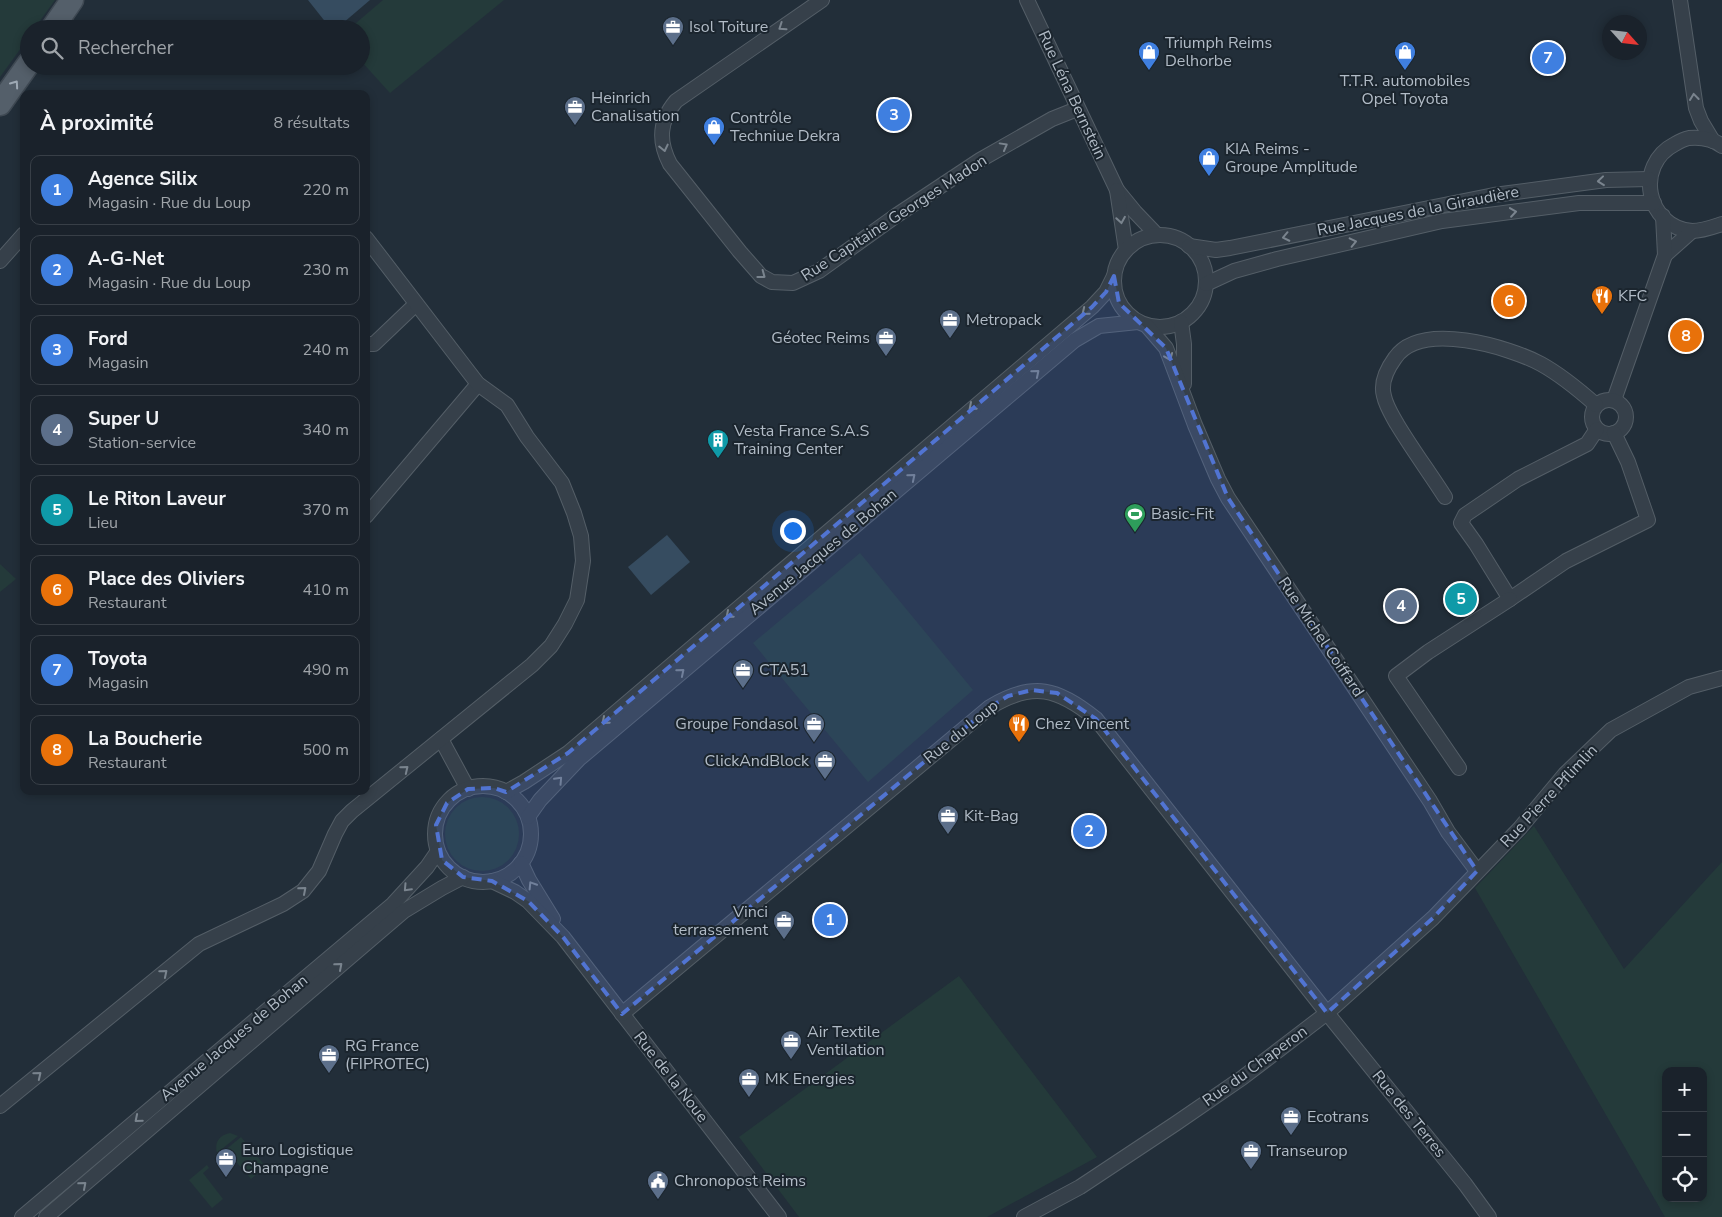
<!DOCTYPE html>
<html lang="fr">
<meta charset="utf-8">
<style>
:root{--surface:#1a222b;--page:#272f37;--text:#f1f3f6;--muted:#9fa4a9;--line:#383f47;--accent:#8bbbb9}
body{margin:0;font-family:"Nunito Sans",sans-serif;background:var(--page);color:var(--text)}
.controls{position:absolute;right:15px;bottom:15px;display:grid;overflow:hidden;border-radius:10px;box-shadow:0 2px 8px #0003}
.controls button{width:45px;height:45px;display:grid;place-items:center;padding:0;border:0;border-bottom:1px solid var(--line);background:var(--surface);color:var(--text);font:25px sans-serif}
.compass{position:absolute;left:1602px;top:15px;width:45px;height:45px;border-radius:50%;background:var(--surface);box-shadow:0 2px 8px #0003;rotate:117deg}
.you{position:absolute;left:792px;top:530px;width:18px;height:18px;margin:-12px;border:4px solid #fff;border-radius:50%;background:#1a73e8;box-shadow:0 0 0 8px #1a73e833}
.badge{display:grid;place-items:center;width:32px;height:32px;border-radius:50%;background:var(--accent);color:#fff;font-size:16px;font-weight:700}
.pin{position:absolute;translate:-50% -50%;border:2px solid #fff;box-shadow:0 1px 5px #0006}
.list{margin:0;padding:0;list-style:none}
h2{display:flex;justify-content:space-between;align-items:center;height:65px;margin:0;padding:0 20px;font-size:21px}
h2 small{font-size:16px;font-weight:400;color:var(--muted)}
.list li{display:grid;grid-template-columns:32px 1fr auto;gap:15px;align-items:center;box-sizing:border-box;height:70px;margin:0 10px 10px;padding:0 10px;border:1px solid var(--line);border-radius:10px}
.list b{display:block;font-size:19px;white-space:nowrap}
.list p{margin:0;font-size:16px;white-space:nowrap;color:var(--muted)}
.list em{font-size:16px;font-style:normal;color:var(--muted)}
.icon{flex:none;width:28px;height:28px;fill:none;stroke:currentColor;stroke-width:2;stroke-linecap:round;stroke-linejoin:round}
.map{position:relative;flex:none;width:1722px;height:1217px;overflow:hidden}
.search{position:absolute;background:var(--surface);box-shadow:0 2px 8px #0003;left:20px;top:20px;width:350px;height:55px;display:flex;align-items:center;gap:12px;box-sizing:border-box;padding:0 18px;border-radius:28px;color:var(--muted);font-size:19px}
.panel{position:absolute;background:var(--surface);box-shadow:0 2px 8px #0003;left:20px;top:90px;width:350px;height:705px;border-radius:10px}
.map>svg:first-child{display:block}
.green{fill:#243a3a;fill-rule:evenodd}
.water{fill:#364c60}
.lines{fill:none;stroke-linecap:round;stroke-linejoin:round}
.minor-casing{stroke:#545e67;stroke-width:16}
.primary-casing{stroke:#3f4953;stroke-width:25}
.minor{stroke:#36404a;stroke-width:14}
.primary{stroke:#545f6a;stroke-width:22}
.oneway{stroke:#7a848e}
.oneway2{stroke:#9ea9b4}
.marked{fill:#5174d2;fill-opacity:0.2;stroke:#5174d2;stroke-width:4;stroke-dasharray:10 6;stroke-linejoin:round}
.labels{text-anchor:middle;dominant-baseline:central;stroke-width:4;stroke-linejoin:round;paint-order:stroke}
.poi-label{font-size:16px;fill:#b1bbc6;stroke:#1b252e;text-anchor:start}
.street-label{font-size:16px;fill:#b1bbc6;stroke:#1b252e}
</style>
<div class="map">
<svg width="1722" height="1217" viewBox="0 0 1722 1217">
<rect width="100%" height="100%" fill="#222e39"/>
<g class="green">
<polygon points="0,0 55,0 34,29 29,29 29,37 0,77"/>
<polygon points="383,0 504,0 390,93 361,61 361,29 349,29"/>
<polygon points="860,553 973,690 868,782 753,643"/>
<polygon points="0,564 16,579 0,592"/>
<circle cx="482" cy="834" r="37"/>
<path d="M1534,826L1624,969L1722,862V1217H1665L1475,888ZM1666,1071H1703V1198H1666Z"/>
<polygon points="959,976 1097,1157 987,1217 799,1217 739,1137"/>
<path d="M230,1133L238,1136L217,1153C214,1143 219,1135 230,1133Z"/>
<polygon points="241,1137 266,1167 251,1179 232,1157 224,1164 218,1156"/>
<polygon points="207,1165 209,1168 203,1173 223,1199 212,1208 189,1180"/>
</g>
<g class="water">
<polygon points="308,0 370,0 336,29 331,29"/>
<polygon points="667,535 690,562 651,595 628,567"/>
</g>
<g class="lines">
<g class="minor-casing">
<g id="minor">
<path d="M822,0L676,101C659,121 658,141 670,164L740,252L761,276L772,282L793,283L819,271L897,215L980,160L1052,119L1077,109"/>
<polyline points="1027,0 1117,190 1135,212 1157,235"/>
<polyline points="1680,0 1696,108 1701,121 1713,141"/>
<path d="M1722,146C1712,138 1701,137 1689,138C1684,139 1680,141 1675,144C1634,165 1646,227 1692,231C1703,231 1713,227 1722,224"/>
<polyline points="1117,190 1126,250"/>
<circle cx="1160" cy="281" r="46"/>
<polyline points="1189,246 1216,250 1230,248 1494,195 1606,180 1649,179"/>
<polyline points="1665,255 1692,231"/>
<polyline points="0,261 24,234"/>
<polyline points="1206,284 1234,271 1277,259 1442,221 1579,203 1654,203"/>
<polyline points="1181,322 1184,344 1184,384"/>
<polyline points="1147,326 1166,348 1195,425 1218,479 1228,498 1430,801 1448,832 1477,871"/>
<polyline points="366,344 374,344 416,304"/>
<polyline points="1614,400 1665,255 1663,216"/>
<circle cx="1609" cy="417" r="17"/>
<polyline points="1597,429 1587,444 1518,479 1465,515 1461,523 1476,544 1510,599 1566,561 1648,520 1628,462 1614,433"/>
<path d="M1445,497C1429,472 1412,449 1397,424C1392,415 1386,406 1384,396C1380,382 1387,369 1395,358C1421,320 1509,347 1541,364C1561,375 1579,390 1596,405"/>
<polyline points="366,516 478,384"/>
<polyline points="441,739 468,789"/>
<polyline points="1459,768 1396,676 1428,652 1510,599"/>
<circle cx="483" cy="834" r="48"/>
<polyline points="506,792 524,782 568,753 1092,307 1106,292 1114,276"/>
<polyline points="528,817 540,800 579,759 1075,340 1099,326 1138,322"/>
<polyline points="521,863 529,880 553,919"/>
<polyline points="492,881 515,892 528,901 563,937 779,1217"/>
<path d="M622,1014L990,707C1033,681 1058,688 1096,719L1327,1013L1465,1184L1489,1217"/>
<polyline points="0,1106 199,944 283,904 303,891 319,871 335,834 342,821 352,811 532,665 551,646 565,624 577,600 583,561 581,536 574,513 562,483 527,437 507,405 478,384 366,238"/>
<polyline points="22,1217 393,904 427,867 438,851"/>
<polyline points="46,1217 404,911 442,888 463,877"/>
<polyline points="1024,1217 1080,1187 1175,1124 1242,1078 1327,1013 1433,918 1520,828 1565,774 1611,730 1689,687 1722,678"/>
</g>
</g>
<g class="primary-casing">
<g id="primary">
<polyline points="52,29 72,0"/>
<polyline points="0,104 29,63"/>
</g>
</g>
<use href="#minor" class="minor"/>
<use href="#primary" class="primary"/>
</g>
<defs><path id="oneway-chevron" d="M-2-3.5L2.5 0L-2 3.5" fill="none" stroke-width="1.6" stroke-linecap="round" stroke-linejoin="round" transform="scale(1.25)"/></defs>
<g class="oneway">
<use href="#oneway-chevron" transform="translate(782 27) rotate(146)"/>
<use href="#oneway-chevron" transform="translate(1694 97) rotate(-97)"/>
<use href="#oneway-chevron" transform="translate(1004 146) rotate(-29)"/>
<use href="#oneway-chevron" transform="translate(664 148) rotate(77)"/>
<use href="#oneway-chevron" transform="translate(1601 181) rotate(174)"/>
<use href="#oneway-chevron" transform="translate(1513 212) rotate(-8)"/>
<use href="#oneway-chevron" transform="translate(1121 220) rotate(81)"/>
<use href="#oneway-chevron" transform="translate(1286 237) rotate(168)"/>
<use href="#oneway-chevron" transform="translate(1353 242) rotate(-13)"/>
<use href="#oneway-chevron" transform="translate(762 275) rotate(37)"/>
<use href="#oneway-chevron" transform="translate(1085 312) rotate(141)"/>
<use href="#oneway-chevron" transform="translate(1169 357) rotate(68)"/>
<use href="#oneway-chevron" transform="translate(1036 373) rotate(-40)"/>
<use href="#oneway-chevron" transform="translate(972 407) rotate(139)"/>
<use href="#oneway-chevron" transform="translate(912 477) rotate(-40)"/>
<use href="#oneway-chevron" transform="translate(729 615) rotate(139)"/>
<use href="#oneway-chevron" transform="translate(681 672) rotate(-40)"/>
<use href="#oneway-chevron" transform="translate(605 721) rotate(139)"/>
<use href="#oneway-chevron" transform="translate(405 769) rotate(-39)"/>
<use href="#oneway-chevron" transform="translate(559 780) rotate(-47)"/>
<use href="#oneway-chevron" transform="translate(532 885) rotate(-122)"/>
<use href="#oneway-chevron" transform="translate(407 888) rotate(133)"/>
<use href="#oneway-chevron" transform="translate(303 890) rotate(-41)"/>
<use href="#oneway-chevron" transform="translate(339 966) rotate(-41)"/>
<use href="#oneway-chevron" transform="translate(164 973) rotate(-40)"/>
<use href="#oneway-chevron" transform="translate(38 1075) rotate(-39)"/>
<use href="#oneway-chevron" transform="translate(138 1119) rotate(140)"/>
<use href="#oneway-chevron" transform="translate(83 1185) rotate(-41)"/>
</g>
<use class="oneway2" href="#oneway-chevron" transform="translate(15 84) rotate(-55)"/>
<path class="marked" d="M1114,276L1119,303L1166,348L1228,498L1477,871L1433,918L1327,1013L1096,719L1057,693L1032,690L1008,696L990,707L622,1014L563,937L528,901L492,881L463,877L442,860L436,825L447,803L468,789L494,788L506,792L568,753L1092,307L1106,292Z"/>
<defs>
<g id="office-pin" transform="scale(1.125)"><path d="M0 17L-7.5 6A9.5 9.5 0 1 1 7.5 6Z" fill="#5c6f8a" stroke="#1b252e"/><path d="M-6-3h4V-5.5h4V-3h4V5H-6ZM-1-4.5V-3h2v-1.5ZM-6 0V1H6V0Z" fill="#fff"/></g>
<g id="shop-pin" transform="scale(1.125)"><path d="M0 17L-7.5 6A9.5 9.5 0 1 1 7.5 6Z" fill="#3f7fe0" stroke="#1b252e"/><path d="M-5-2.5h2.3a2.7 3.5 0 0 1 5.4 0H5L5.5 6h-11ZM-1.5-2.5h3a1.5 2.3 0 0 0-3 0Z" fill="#fff"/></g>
<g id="restaurant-pin" transform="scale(1.125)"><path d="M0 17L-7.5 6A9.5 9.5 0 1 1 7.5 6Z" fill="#e8710a" stroke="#1b252e"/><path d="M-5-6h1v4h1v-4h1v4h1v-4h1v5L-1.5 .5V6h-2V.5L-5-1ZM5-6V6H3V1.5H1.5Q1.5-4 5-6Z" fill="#fff"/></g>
<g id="building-pin" transform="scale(1.125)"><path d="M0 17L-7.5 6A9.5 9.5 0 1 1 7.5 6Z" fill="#0f9aa8" stroke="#1b252e"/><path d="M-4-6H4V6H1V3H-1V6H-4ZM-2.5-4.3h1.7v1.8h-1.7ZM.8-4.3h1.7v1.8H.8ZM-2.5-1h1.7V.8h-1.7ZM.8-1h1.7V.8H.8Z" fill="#fff"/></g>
<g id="stadium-pin" transform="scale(1.125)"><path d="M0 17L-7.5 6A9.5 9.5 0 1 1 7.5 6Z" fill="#2e9e5b" stroke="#1b252e"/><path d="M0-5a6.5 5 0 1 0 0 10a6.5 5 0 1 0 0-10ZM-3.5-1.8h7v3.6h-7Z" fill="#fff"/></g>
<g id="civic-pin" transform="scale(1.125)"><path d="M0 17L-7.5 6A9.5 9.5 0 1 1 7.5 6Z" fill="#5c6f8a" stroke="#1b252e"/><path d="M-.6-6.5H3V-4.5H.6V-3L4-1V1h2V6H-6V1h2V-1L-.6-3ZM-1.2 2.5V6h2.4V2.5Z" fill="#fff"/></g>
</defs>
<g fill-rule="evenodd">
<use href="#office-pin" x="673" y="27"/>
<use href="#shop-pin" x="1149" y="52"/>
<use href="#shop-pin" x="1405" y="52"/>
<use href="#office-pin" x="575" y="107"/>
<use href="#shop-pin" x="714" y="127"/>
<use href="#shop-pin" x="1209" y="158"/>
<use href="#restaurant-pin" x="1602" y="296"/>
<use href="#office-pin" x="950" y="320"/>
<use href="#office-pin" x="886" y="338"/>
<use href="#building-pin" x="718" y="440"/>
<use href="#stadium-pin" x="1135" y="514"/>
<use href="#office-pin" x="743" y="670"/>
<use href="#office-pin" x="814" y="724"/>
<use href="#restaurant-pin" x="1019" y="724"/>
<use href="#office-pin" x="825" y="761"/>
<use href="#office-pin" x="948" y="816"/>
<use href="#office-pin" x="784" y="921"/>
<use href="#office-pin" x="791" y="1041"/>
<use href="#office-pin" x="329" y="1055"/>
<use href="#office-pin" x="749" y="1079"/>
<use href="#office-pin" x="1291" y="1117"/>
<use href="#office-pin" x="1251" y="1151"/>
<use href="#office-pin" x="226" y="1159"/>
<use href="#civic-pin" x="658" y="1181"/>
</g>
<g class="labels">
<g class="poi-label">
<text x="689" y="27">Isol Toiture</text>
<text x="1165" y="43">Triumph Reims<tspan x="1165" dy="18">Delhorbe</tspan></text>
<text x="1405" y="81" text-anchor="middle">T.T.R. automobiles<tspan x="1405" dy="18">Opel Toyota</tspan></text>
<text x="591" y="98">Heinrich<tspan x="591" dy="18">Canalisation</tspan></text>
<text x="730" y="118">Contrôle<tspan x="730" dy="18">Techniue Dekra</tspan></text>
<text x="1225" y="149">KIA Reims -<tspan x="1225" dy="18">Groupe Amplitude</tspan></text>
<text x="1618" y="296">KFC</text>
<text x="966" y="320">Metropack</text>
<text x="870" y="338" text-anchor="end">Géotec Reims</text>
<text x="734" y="431">Vesta France S.A.S<tspan x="734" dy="18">Training Center</tspan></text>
<text x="1151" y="514">Basic-Fit</text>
<text x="759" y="670">CTA51</text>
<text x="798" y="724" text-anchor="end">Groupe Fondasol</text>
<text x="1035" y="724">Chez Vincent</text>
<text x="809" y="761" text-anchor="end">ClickAndBlock</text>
<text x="964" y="816">Kit-Bag</text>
<text x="768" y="912" text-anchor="end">Vinci<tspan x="768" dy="18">terrassement</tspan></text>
<text x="807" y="1032">Air Textile<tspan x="807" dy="18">Ventilation</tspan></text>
<text x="345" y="1046">RG France<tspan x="345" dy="18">(FIPROTEC)</tspan></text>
<text x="765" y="1079">MK Energies</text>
<text x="1307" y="1117">Ecotrans</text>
<text x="242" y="1150">Euro Logistique<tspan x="242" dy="18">Champagne</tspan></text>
<text x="1267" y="1151">Transeurop</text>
<text x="674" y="1181">Chronopost Reims</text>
</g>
<g class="street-label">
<text transform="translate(1072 95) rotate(65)">Rue Léna Bernstein</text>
<text transform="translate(1418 211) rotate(-11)">Rue Jacques de la Giraudière</text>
<text transform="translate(894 218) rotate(-33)">Rue Capitaine Georges Madon</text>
<text transform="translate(823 552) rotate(-40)">Avenue Jacques de Bohan</text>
<text transform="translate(1321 637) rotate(56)">Rue Michel Coiffard</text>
<text transform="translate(961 732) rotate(-39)">Rue du Loup</text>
<text transform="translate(1549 796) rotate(-47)">Rue Pierre Pflimlin</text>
<text transform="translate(234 1038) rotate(-40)">Avenue Jacques de Bohan</text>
<text transform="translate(1255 1066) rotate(-36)">Rue du Chaperon</text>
<text transform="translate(671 1077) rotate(52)">Rue de la Noue</text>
<text transform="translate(1409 1114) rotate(51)">Rue des Terres</text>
</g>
</g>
</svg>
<div class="controls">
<button>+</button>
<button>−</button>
<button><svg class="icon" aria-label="locate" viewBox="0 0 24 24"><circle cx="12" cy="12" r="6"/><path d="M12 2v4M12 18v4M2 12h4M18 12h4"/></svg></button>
</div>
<svg class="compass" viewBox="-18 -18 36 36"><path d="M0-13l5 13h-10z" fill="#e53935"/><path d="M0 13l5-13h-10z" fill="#9fa4a9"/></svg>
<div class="you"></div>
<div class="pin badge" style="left:830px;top:920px;background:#3f7fe0">1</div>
<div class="pin badge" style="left:1089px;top:831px;background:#3f7fe0">2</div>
<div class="pin badge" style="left:894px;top:115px;background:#3f7fe0">3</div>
<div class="pin badge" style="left:1401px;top:606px;background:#5c6f8a">4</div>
<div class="pin badge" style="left:1461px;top:599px;background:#0f9aa8">5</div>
<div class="pin badge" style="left:1509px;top:301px;background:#e8710a">6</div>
<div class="pin badge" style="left:1548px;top:58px;background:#3f7fe0">7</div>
<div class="pin badge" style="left:1686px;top:336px;background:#e8710a">8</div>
<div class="search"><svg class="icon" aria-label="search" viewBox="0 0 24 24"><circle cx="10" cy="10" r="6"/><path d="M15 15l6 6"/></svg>Rechercher</div>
<section class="panel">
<h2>À proximité<small>8 résultats</small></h2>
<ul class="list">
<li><span class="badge" style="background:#3f7fe0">1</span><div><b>Agence Silix</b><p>Magasin · Rue du Loup</p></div><em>220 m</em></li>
<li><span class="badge" style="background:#3f7fe0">2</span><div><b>A-G-Net</b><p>Magasin · Rue du Loup</p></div><em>230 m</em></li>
<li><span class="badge" style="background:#3f7fe0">3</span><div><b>Ford</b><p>Magasin</p></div><em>240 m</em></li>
<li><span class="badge" style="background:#5c6f8a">4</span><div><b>Super U</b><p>Station-service</p></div><em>340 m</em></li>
<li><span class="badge" style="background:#0f9aa8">5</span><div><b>Le Riton Laveur</b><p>Lieu</p></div><em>370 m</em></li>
<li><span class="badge" style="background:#e8710a">6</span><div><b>Place des Oliviers</b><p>Restaurant</p></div><em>410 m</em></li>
<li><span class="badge" style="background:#3f7fe0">7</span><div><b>Toyota</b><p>Magasin</p></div><em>490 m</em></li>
<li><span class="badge" style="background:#e8710a">8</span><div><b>La Boucherie</b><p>Restaurant</p></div><em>500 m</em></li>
</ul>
</section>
</div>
